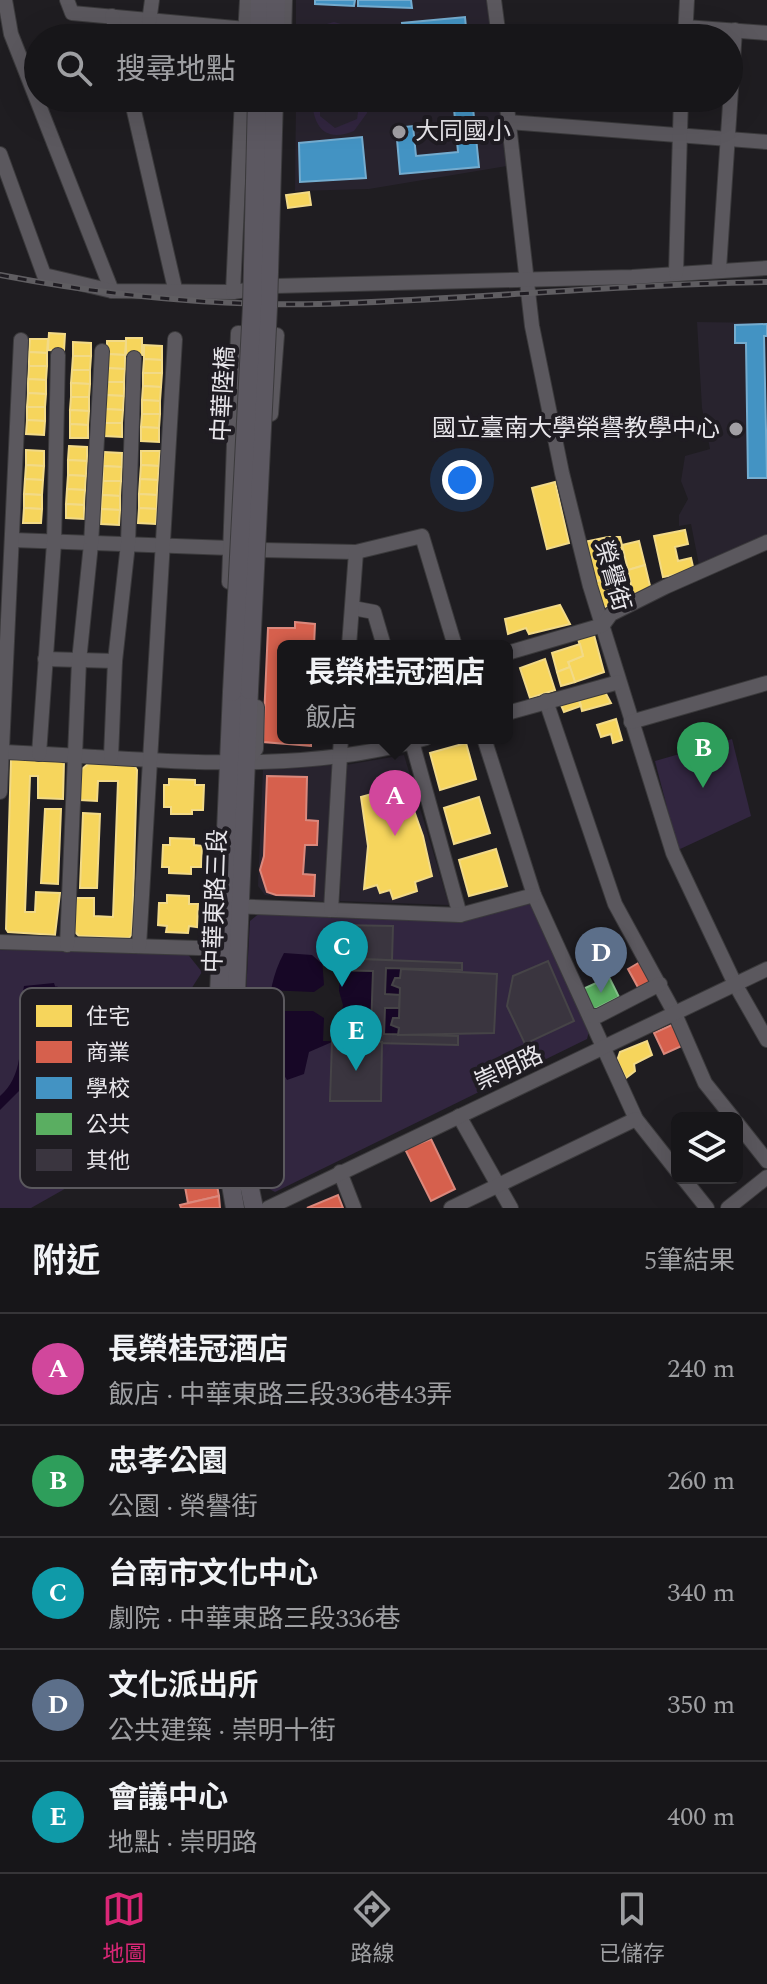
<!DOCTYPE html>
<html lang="zh-TW">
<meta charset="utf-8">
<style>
:root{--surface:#171619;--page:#201f22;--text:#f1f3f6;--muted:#9e9fa2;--line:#363538;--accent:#db2777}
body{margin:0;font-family:Spectral,"Noto Sans TC",serif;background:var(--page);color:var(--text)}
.controls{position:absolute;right:24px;bottom:24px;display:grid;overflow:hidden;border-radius:12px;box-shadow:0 8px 32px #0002}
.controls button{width:72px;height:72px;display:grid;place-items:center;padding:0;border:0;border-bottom:2px solid var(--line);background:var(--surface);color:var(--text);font:40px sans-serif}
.you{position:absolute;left:462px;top:480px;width:28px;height:28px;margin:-20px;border:6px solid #fff;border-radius:50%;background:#1a73e8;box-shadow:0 0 0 12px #1a73e833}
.badge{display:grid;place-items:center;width:52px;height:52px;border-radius:50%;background:var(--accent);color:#fff;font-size:26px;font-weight:700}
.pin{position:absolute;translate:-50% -66px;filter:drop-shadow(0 2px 4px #0008)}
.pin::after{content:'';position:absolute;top:42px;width:28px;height:24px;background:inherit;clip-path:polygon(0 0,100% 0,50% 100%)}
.popup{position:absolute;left:277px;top:640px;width:236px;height:104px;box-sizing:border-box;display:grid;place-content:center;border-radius:12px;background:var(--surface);filter:drop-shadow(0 2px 6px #0005);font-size:26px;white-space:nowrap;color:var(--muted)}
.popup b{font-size:30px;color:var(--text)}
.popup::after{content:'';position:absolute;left:50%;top:100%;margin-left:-16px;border:16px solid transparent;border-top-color:var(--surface)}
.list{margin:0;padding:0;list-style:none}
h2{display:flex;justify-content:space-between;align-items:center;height:104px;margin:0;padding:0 32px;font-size:34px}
h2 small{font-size:26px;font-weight:400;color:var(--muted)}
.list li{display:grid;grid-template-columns:52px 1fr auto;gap:24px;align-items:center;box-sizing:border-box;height:112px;padding:0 32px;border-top:2px solid var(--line)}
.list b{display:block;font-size:30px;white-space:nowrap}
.list p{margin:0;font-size:26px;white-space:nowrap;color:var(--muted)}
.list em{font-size:26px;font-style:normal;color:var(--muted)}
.icon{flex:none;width:44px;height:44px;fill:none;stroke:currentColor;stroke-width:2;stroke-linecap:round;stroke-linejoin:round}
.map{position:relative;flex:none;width:767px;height:1208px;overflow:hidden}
.search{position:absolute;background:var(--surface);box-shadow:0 8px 32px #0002;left:24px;right:24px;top:24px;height:88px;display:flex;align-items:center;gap:20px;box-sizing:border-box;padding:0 28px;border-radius:44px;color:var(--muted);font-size:30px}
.sheet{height:664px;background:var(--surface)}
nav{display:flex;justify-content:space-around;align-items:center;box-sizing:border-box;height:112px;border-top:2px solid var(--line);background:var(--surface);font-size:22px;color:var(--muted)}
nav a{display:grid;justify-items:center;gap:4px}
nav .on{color:var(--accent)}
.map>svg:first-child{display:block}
.built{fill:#28232e}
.green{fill:#322640}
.water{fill:#170726}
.pier{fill:#1f1d21;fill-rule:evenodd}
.homes{fill:#f6d55c;stroke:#f2da87;stroke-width:2}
.shops{fill:#d6604d;stroke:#db887c;stroke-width:2}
.schools{fill:#4393c3;stroke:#74accf;stroke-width:2}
.public{fill:#5aae61;stroke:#85bf8a;stroke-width:2}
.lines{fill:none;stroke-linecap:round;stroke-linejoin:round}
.stream{stroke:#170726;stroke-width:3}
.building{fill:#3a353f;stroke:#464447;stroke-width:2}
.minor-casing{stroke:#3b3a3c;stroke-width:16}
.major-casing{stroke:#3b3a3c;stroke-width:20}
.minor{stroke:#5b585e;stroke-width:14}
.major{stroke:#5c5861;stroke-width:18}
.rail-casing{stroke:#5f5d61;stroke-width:6}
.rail{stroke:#1f1c22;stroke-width:3;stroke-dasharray:9;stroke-linecap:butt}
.major-bridge-casing{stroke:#3b3a3c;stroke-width:20;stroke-linecap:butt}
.major-bridge{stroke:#5c5861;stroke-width:18}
.poi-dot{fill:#a2a0a4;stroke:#1f1c22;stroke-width:3}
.labels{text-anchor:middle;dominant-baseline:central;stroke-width:8;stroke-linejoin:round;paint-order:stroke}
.poi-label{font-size:24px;fill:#e8e6eb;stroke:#1f1c22;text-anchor:start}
.street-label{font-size:24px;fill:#e8e6eb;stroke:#1f1c22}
.key{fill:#1f1c22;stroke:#5b595e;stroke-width:2}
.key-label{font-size:22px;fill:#e8e6eb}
</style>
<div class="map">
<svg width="767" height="1208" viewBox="0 0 767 1208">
<rect width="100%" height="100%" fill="#1f1d21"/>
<g class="built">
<polygon points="296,0 489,0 493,38 296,38"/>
<polygon points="296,98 500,98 507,166 369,189 295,191"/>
<polygon points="697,322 767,323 767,538 700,570 691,524 679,526 679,515 688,499 681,481 685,456 710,449 702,408"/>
<polygon points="404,755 449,905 340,901 346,765"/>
<polygon points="335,765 329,902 265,895 258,886 263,768"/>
</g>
<g class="green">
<path d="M334,22L355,28L362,38C346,38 336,21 322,38H312L323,25Z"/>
<path d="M312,98H320V116L335,128L357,119L360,98H366L367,113L354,131C324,143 313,126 312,98Z"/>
<polygon points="732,739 751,816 678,850 655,761"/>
<polygon points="530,904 590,1028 587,1039 275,1192 260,1184 249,1117 243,1046 250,921 262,911 465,918"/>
<polygon points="0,950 186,952 202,972 177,1011 199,1078 194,1094 135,1096 130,1105 130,1152 31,1208 0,1208"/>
</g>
<g class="water">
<path d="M284,953L312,955L320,962L334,958L401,960L400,978H395L392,984L400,988L399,1018H393L391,1025L399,1028V1043L332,1042L309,1052L304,1074L287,1080C275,1062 282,1042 268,1025C269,998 271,977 284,953Z"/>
<path d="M54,983L57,992L32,1014L26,1037L27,1083L0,1110V1096C31,1070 16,1021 24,986Z"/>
</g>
<path class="pier" d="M322,959L401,960V969H386L385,994L400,995L399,1008L385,1009L384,1033L398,1035L399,1043L323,1041L324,1018L313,1011H264L266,990L314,992L324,985ZM340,971L372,972L371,1031L339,1030L343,1005L339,991Z"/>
<g class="homes">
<polygon points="309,192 311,205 288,208 286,195"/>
<polygon points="49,333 65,334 64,351 48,350"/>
<rect x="126" y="338" width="16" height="17"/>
<polygon points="30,339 48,339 47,353 29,352"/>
<polygon points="107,341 126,341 125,355 107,354"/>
<polygon points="73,342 91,343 91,356 73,356"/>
<polygon points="144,345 162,346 162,360 144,359"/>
<polygon points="29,352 47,353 47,366 29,366"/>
<polygon points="107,354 125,355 125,369 106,368"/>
<polygon points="73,356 91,356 90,370 72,370"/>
<polygon points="144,359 162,360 162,373 143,373"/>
<polygon points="29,366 47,366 46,380 28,379"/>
<polygon points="106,368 125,369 124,382 106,382"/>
<polygon points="72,370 90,370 90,384 71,383"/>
<polygon points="143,373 162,373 161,387 143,386"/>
<polygon points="28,379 46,380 46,394 28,393"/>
<polygon points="106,382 124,382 124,396 105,395"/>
<polygon points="71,383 90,384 89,397 71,397"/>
<polygon points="143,386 161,387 160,401 142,400"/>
<polygon points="28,393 46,394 45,407 27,407"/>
<polygon points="105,395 124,396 123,410 105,409"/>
<polygon points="71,397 89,397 89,411 70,410"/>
<polygon points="142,400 160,401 160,414 142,414"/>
<polygon points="27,407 45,407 45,421 27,420"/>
<polygon points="105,409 123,410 122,423 104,423"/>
<polygon points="70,410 89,411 88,425 70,424"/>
<polygon points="142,414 160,414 159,428 141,427"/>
<polygon points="27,420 45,421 44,435 26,434"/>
<polygon points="104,423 122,423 122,437 104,436"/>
<polygon points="70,424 88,425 88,438 70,438"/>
<polygon points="141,427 159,428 159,442 141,441"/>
<polygon points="69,446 87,447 87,461 68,460"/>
<polygon points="26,450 44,451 44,466 26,465"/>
<polygon points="141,451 160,451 159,466 141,465"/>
<polygon points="104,452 122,453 122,467 103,466"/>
<polygon points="68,460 87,461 86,476 68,475"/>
<polygon points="26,465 44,466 43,480 25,479"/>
<polygon points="141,465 159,466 158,480 140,479"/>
<polygon points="103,466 122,467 121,481 103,481"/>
<polygon points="68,475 86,476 85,490 67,489"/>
<polygon points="25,479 43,480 42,495 24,494"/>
<polygon points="140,479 158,480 157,495 139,494"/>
<polygon points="103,481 121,481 120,496 102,495"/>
<polygon points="555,482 569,543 547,549 532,488"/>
<polygon points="67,489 85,490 84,505 66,504"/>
<polygon points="24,494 42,495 42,509 24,508"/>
<polygon points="139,494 157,495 157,509 139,508"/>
<polygon points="102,495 120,496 120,510 101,509"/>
<polygon points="66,504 84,505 84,519 66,518"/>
<polygon points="24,508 42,509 41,523 23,523"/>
<polygon points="139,508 157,509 156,524 138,523"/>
<polygon points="101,509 120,510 119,525 101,524"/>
<polygon points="685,530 688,544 675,547 678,561 691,558 694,571 663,577 654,536"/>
<polygon points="608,537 620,537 623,549 588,559 584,542"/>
<polygon points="639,541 645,565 628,570 622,545"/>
<polygon points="614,551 614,576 594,582 588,559"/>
<polygon points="645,565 651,590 633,594 628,570"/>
<polygon points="614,576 621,601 600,609 594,582"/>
<polygon points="560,605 570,624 529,634 526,628 508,634 505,619"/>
<polygon points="594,635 604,672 575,682 568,662 583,656 578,639"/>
<polygon points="580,644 583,656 568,662 570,667 557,672 552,653"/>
<polygon points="545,659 555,690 530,698 520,668"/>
<polygon points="570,667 575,682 561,686 557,672"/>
<polygon points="605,692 611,703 582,711 579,698"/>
<polygon points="578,699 581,706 564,712 561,705"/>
<polygon points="616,719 622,740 613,743 611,734 601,737 597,725"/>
<polygon points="466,743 476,779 440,790 430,753"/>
<polygon points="11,759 64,761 63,799 38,798 38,776 30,776 25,912 35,912 36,892 60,893 55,935 8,932 6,929"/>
<polygon points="89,763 134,765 137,770 132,934 129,938 79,936 74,931 76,898 94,898 94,916 113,917 118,781 98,781 97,801 80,800 81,770"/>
<polygon points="401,774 423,836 432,876 415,882 417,891 393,899 390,890 380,893 377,885 364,889 368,846 361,797 379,792 376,782"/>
<polygon points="169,779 195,780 195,785 204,785 203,810 192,810 192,814 171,814 171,807 164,807 164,785 169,785"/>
<polygon points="479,797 490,833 454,844 444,808"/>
<polygon points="45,809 61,809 58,884 41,883"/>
<polygon points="83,813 100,814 97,888 80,888"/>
<polygon points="170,838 194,839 194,845 202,846 201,867 191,867 191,874 169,873 169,867 162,867 163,845 170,845"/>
<polygon points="496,849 507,886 469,896 459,860"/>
<polygon points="167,895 189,896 189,904 198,904 197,927 189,926 188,933 166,932 167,926 158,925 159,903 167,903"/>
<polygon points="647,1041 652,1055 634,1064 635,1071 626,1078 617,1061 620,1052"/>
<polygon points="151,1106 168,1106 167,1127 140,1126 140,1109 151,1109"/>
<polygon points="143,1127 164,1129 162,1188 142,1187"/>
</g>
<g class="shops">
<polygon points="295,622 315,624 314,646 283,646 283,738 311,738 311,746 263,742 268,628 295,628"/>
<polygon points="267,776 307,777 306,820 318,821 317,845 305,845 303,874 315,875 314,896 276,895 267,892 260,870 264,856"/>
<polygon points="640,962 653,983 640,991 628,969"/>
<polygon points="676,1023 684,1045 664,1054 654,1033"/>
<polygon points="170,1107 203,1112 219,1196 188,1203"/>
<polygon points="431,1139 455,1189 431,1201 405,1149"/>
<polygon points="338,1195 343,1208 307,1208"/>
<polygon points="219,1196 220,1208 181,1208 180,1205"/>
</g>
<g class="schools">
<polygon points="315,0 355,0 354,6 315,4"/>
<polygon points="358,0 411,0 412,8 358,6"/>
<polygon points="465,17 467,38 448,38 447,34 404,38 402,23"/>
<polygon points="453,98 472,98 479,167 400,174 396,128 413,126 416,156 458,152"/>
<polygon points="362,137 366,178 300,182 299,143"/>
<polygon points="767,324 767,336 764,336 767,478 748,478 746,343 735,343 735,325"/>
</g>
<polygon class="public" points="609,977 619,997 593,1010 583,989"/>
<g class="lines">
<polyline class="stream" points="56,988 124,1004 156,1033 186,1035"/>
</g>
<g class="building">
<polygon points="339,925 393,926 392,960 340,959"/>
<polygon points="334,958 462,963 462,970 386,968 385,994 400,995 399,1008 385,1008 384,1034 458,1036 458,1045 332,1042 333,1030 371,1031 373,971 334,970"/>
<polygon points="548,961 574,1021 525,1044 507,1006 513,976"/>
<polygon points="401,969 497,974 494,1033 398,1035 399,1028 391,1025 393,1018 399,1018 400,988 392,985 395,978 400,978"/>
<polygon points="332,1042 382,1042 381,1101 330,1101"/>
</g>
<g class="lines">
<g class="minor-casing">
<g id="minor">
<polyline points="5,0 11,34 112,291"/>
<polyline points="67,0 72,13 246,29"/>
<polyline points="494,0 499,38"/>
<polyline points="112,16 118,38"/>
<polyline points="149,22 152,0"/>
<polyline points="685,27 767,33"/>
<polyline points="245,36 247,0"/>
<polyline points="284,38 285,0"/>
<polyline points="685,38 687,0"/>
<polyline points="131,98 176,293"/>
<polyline points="506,98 532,326 562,473 590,586 673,853 735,984 767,1040"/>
<polyline points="508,122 767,142"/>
<polyline points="0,154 44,275 112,291 233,292 275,286 632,277 767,268"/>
<polyline points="719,269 735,30"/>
<polyline points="676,273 681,98"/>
<polyline points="233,292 242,98"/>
<polyline points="13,540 230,548"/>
<polyline points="262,550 356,552 422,536 455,646"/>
<polyline points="229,582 238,333 277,335 271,414"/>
<polyline points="353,608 374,612 384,646"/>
<polyline points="349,646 356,552"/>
<polyline points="507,653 603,625 611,614 665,587 767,542"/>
<polyline points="45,659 115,661"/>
<polyline points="546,701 615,904 675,1014 705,1083 733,1118"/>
<polyline points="507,713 619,682"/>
<polyline points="631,722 767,683"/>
<polyline points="411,738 460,915"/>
<polyline points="484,738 534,895 636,1119 677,1171"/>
<path d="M2,752C141,757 290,779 426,738"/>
<polyline points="39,754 54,543 58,355"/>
<polyline points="111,757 115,661 128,544 134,358"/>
<polyline points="246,762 256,749 257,707"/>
<polyline points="0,792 21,340"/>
<polyline points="230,906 460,915 534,895"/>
<polyline points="331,910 341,738"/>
<polyline points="0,942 231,949"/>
<polyline points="67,945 79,661 91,544 102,351"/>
<polyline points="139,946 175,339"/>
<polyline points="591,1016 598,1016 660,984"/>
<polyline points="459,1116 511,1208"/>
<polyline points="737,1123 767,1161"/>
<polyline points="340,1172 354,1208"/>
<polyline points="683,1178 707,1208"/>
<polyline points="268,1208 767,969"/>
<polyline points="451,1208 636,1119"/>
<polyline points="728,1208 767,1177"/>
</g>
</g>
<g class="major-casing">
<g id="major">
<polyline points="259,38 260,0"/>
<polyline points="275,38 276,0"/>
<polyline points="249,690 233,1063 236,1122 254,1208"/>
<polyline points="232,692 216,1064 220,1122 235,1208"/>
</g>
</g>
<use href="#minor" class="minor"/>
<use href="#major" class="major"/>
<g class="rail-casing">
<path id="rail" d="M0,275C104,295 213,306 319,304C469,300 618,284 767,282"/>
</g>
<use href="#rail" class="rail"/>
<g class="major-bridge-casing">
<g id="major-bridge">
<polyline points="249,690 268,307 274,98"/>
<polyline points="232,692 252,306 257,98"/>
</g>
</g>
<use href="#major-bridge" class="major-bridge"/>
</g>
<g class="poi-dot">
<circle cx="399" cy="132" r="8"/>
<circle cx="736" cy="429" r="8"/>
</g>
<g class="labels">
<g class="poi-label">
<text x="415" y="132">大同國小</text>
<text x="720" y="429" text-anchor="end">國立臺南大學榮譽教學中心</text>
</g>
<g class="street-label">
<text transform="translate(224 394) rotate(-87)">中華陸橋</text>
<text transform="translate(612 576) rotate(74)">榮譽街</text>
<text transform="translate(216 901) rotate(-88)">中華東路三段</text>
<text transform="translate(509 1069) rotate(-25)">崇明路</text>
</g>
</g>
<rect x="20" y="988" width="264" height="200" rx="12" class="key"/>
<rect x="36" y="1005" width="36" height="22" fill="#f6d55c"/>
<rect x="36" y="1041" width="36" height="22" fill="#d6604d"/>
<rect x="36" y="1077" width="36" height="22" fill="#4393c3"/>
<rect x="36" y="1113" width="36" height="22" fill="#5aae61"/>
<rect x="36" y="1149" width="36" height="22" fill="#3a353f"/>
<g class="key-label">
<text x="86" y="1024">住宅</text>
<text x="86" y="1060">商業</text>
<text x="86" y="1096">學校</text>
<text x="86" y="1132">公共</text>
<text x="86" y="1168">其他</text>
</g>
</svg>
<div class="controls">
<button><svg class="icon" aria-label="layers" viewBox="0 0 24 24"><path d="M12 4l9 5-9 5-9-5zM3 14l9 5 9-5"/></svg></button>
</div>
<div class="you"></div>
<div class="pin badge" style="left:395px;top:836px;background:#d1479c">A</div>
<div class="popup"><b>長榮桂冠酒店</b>飯店</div>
<div class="pin badge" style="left:703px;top:788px;background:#2e9e5b">B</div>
<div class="pin badge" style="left:342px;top:987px;background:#0f9aa8">C</div>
<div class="pin badge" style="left:601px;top:993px;background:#5c6f8a">D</div>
<div class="pin badge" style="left:356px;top:1071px;background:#0f9aa8">E</div>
<div class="search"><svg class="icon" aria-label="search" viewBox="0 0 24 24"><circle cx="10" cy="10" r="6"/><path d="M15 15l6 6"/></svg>搜尋地點</div>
</div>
<section class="sheet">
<h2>附近<small>5筆結果</small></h2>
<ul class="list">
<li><span class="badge" style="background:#d1479c">A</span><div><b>長榮桂冠酒店</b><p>飯店 · 中華東路三段336巷43弄</p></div><em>240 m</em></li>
<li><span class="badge" style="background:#2e9e5b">B</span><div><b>忠孝公園</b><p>公園 · 榮譽街</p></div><em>260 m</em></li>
<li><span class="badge" style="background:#0f9aa8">C</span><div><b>台南市文化中心</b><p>劇院 · 中華東路三段336巷</p></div><em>340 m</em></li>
<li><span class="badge" style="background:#5c6f8a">D</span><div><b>文化派出所</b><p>公共建築 · 崇明十街</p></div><em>350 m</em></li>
<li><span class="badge" style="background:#0f9aa8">E</span><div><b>會議中心</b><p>地點 · 崇明路</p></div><em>400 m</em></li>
</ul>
</section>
<nav>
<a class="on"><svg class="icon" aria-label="map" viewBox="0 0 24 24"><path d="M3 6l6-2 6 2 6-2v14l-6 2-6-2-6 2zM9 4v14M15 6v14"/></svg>地圖</a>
<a><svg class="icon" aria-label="directions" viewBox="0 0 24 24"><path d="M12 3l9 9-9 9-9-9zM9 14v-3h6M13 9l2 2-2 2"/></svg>路線</a>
<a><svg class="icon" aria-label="saved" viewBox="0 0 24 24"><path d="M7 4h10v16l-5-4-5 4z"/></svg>已儲存</a>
</nav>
